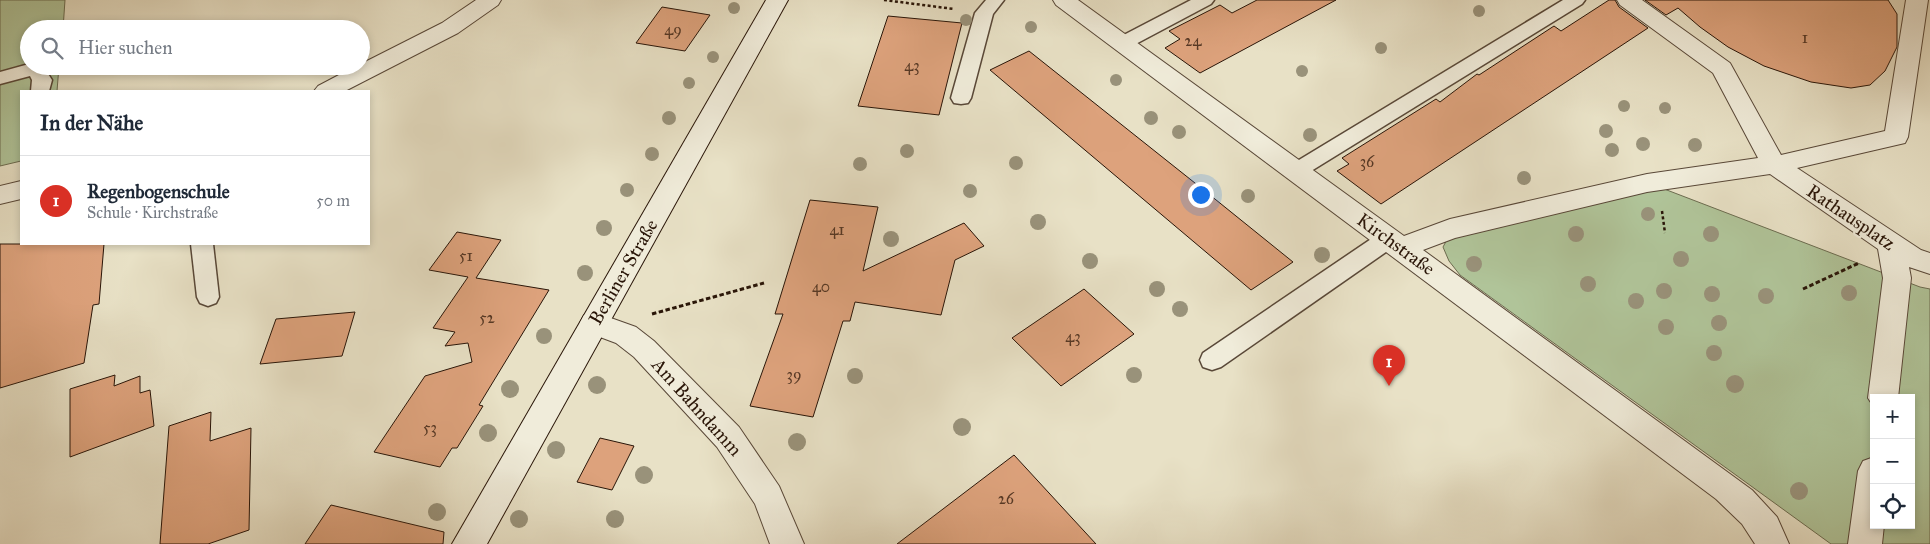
<!DOCTYPE html>
<html lang="de">
<meta charset="utf-8">
<style>
:root{--surface:#fff;--page:#f2f2f3;--text:#1f2937;--muted:#747a83;--line:#e0e1e3;--accent:#d93025}
body{margin:0;font-family:"IM FELL Great Primer",serif;background:var(--page);color:var(--text)}
.controls{position:absolute;right:15px;bottom:15px;display:grid;overflow:hidden;border-radius:0px;box-shadow:0 2px 8px #0003}
.controls button{width:45px;height:45px;display:grid;place-items:center;padding:0;border:0;border-bottom:1px solid var(--line);background:var(--surface);color:var(--text);font:25px sans-serif}
.you{position:absolute;left:1200px;top:194px;width:18px;height:18px;margin:-12px;border:4px solid #fff;border-radius:50%;background:#1a73e8;box-shadow:0 0 0 8px #1a73e833}
.badge{display:grid;place-items:center;width:32px;height:32px;border-radius:50%;background:var(--accent);color:#fff;font-size:16px;font-weight:700}
.pin{position:absolute;translate:-50% -41px;filter:drop-shadow(0 1px 2px #0008)}
.pin::after{content:'';position:absolute;top:26px;width:18px;height:15px;background:inherit;clip-path:polygon(0 0,100% 0,50% 100%)}
.list{margin:0;padding:0;list-style:none}
h2{display:flex;justify-content:space-between;align-items:center;height:65px;margin:0;padding:0 20px;font-size:21px}
h2 small{font-size:16px;font-weight:400;color:var(--muted)}
.list li{display:grid;grid-template-columns:32px 1fr auto;gap:15px;align-items:center;box-sizing:border-box;height:90px;padding:0 20px;border-top:1px solid var(--line)}
.list b{display:block;font-size:19px;white-space:nowrap}
.list p{margin:0;font-size:16px;white-space:nowrap;color:var(--muted)}
.list em{font-size:16px;font-style:normal;color:var(--muted)}
.icon{flex:none;width:28px;height:28px;fill:none;stroke:currentColor;stroke-width:2;stroke-linecap:round;stroke-linejoin:round}
.map{position:relative;flex:none;width:1930px;height:544px;overflow:hidden}
.search{position:absolute;background:var(--surface);box-shadow:0 2px 8px #0003;left:20px;top:20px;width:350px;height:55px;display:flex;align-items:center;gap:12px;box-sizing:border-box;padding:0 18px;border-radius:28px;color:var(--muted);font-size:19px}
.panel{position:absolute;background:var(--surface);box-shadow:0 2px 8px #0003;left:20px;top:90px;width:350px;height:155px;border-radius:0px}
.map>svg:first-child{display:block}
.green{fill:#b0c499;stroke:#6c6c50;fill-rule:evenodd}
.building{fill:#dda27c;stroke:#291508}
.lines{fill:none;stroke-linecap:round;stroke-linejoin:round}
.lane-casing{stroke:#594838;stroke-width:3}
.street-casing{stroke:#594838;stroke-width:2}
.secondary-casing{stroke:#291508;stroke-width:2}
.path-far1{stroke:#291508;stroke-width:2.5;stroke-dasharray:3 2.5;stroke-linecap:butt}
.path{stroke:#291508;stroke-width:3;stroke-dasharray:4.5 2.5;stroke-linecap:butt}
.lane{fill:#f0ecda;fill-rule:evenodd}
.street{fill:#f0ecda;fill-rule:evenodd}
.secondary{fill:#f0ecda;fill-rule:evenodd}
.tree{fill:#99927a}
.labels{text-anchor:middle;dominant-baseline:central;stroke-width:4.5;stroke-linejoin:round;paint-order:stroke}
.number-label{font-size:16px;fill:#563825}
.street-label{font-size:19px;fill:#291508;stroke:#f0ecda}
</style>
<div class="map">
<svg width="1930" height="544" viewBox="0 0 1930 544">
<rect width="100%" height="100%" fill="#e8e1c6"/>
<filter id="stains"><feTurbulence type="fractalNoise" baseFrequency=".004" numOctaves="4"/><feColorMatrix values="0 0 0 0 .2 0 0 0 0 .09 0 0 0 0 .02 0 0 0 .5 -.17"/></filter>
<radialGradient id="worn" r=".72"><stop offset=".6" stop-color="#630" stop-opacity="0"/><stop offset="1" stop-color="#630" stop-opacity=".3"/></radialGradient>
<g class="green">
<polygon points="0,0 65,0 63,29 29,29 29,66 59,66 57,91 21,91 21,161 0,166"/>
<path d="M1659,187L1920,287L1930,289V544H1831L1460,275L1449,261L1443,247L1450,234ZM1874,398H1911V525H1874Z"/>
</g>
<g class="building">
<polygon points="1257,0 1336,0 1200,73 1165,48 1180,39 1169,31 1220,5 1232,13"/>
<polygon points="1609,0 1615,0 1619,7 1648,28 1381,204 1337,171 1349,164 1342,158 1436,99 1440,102 1477,74 1479,75 1554,26 1561,31"/>
<polygon points="1645,0 1888,0 1897,14 1897,47 1885,71 1870,85 1851,88 1811,82 1764,66 1728,47 1700,27 1678,8 1666,15"/>
<polygon points="662,7 710,15 685,51 636,43"/>
<polygon points="888,16 962,23 939,115 858,106"/>
<polygon points="1029,51 1205,191 1293,262 1251,290 990,70"/>
<polygon points="810,200 878,207 863,271 964,223 984,246 955,260 941,315 855,302 850,321 843,321 813,417 750,406 783,314 775,314"/>
<polygon points="457,232 501,240 476,278 549,290 479,405 483,406 457,448 452,448 440,467 374,452 425,376 472,362 468,343 445,346 455,332 433,328 468,277 429,270"/>
<polygon points="0,244 104,244 99,304 93,305 84,363 0,388"/>
<polygon points="1084,289 1134,334 1061,386 1012,338"/>
<polygon points="355,312 342,356 260,364 276,319"/>
<polygon points="115,375 114,386 140,376 140,393 150,390 154,426 70,457 70,389"/>
<polygon points="211,412 210,441 251,428 249,530 208,544 160,544 169,426"/>
<polygon points="600,438 634,446 612,490 577,482"/>
<polygon points="1014,455 1096,544 897,544"/>
<polygon points="331,505 444,532 443,544 305,544"/>
</g>
<g class="lines">
<g class="lane-casing">
<g id="lane">
<polygon points="986,0 1004,0 993,14 971,98 968,103 961,104 954,103 951,98 975,13"/>
<polygon points="1191,0 1214,0 1211,4 1130,47 1123,49 1116,47 1114,43 1116,39"/>
<polygon points="1563,0 1585,0 1582,4 1303,176 1296,178 1289,176 1286,171 1289,166"/>
<polygon points="29,64 29,66 43,66 52,80 49,91 31,91 32,80 30,76 0,84 0,72"/>
<polygon points="1388,231 1396,233 1399,239 1396,245 1221,367 1212,370 1203,367 1200,360 1203,353 1380,233"/>
<polygon points="191,244 213,244 219,297 216,303 208,306 200,303 197,297"/>
</g>
</g>
<g class="street-casing">
<g id="street">
<polygon points="476,0 501,0 498,5 458,33 345,91 314,91 318,86 356,66 361,66 361,64 442,23"/>
<polygon points="1053,0 1078,0 1404,236 1450,219 1647,174 1758,158 1713,73 1620,5 1617,0 1642,0 1730,63 1781,155 1885,131 1906,0 1928,0 1908,137 1905,143 1797,168 1921,250 1930,253 1930,274 1909,267 1911,278 1898,398 1874,398 1874,407 1868,398 1883,278 1878,249 1770,174 1647,192 1455,238 1423,250 1752,490 1777,517 1789,544 1755,544 1742,524 1716,499 1056,5"/>
<polygon points="21,181 21,199 0,204 0,186"/>
<polygon points="594,312 636,327 654,341 739,427 779,486 804,544 770,544 755,504 717,447 634,357 616,343 584,331 580,323 584,315"/>
<polygon points="1874,457 1874,525 1884,525 1882,544 1848,544 1858,471 1863,461"/>
</g>
</g>
<g class="secondary-casing">
<polygon id="secondary" points="766,0 788,0 487,544 452,544"/>
</g>
<g class="path-far1">
<polyline points="884,0 954,9"/>
<polyline points="1662,211 1665,233"/>
</g>
<g class="path">
<polyline points="1803,289 1859,263"/>
<polyline points="652,314 764,283"/>
</g>
<use href="#lane" class="lane"/>
<use href="#street" class="street"/>
<use href="#secondary" class="secondary"/>
</g>
<g class="tree">
<circle cx="734" cy="8" r="6"/>
<circle cx="1479" cy="11" r="6"/>
<circle cx="966" cy="20" r="6"/>
<circle cx="1031" cy="27" r="6"/>
<circle cx="1381" cy="48" r="6"/>
<circle cx="713" cy="57" r="6"/>
<circle cx="1302" cy="71" r="6"/>
<circle cx="1116" cy="80" r="6"/>
<circle cx="689" cy="83" r="6"/>
<circle cx="1624" cy="106" r="6"/>
<circle cx="1665" cy="108" r="6"/>
<circle cx="669" cy="118" r="7"/>
<circle cx="1151" cy="118" r="7"/>
<circle cx="1606" cy="131" r="7"/>
<circle cx="1179" cy="132" r="7"/>
<circle cx="1310" cy="135" r="7"/>
<circle cx="1643" cy="144" r="7"/>
<circle cx="1695" cy="145" r="7"/>
<circle cx="1612" cy="150" r="7"/>
<circle cx="907" cy="151" r="7"/>
<circle cx="652" cy="154" r="7"/>
<circle cx="1016" cy="163" r="7"/>
<circle cx="860" cy="164" r="7"/>
<circle cx="1524" cy="178" r="7"/>
<circle cx="627" cy="190" r="7"/>
<circle cx="970" cy="191" r="7"/>
<circle cx="1248" cy="196" r="7"/>
<circle cx="1648" cy="214" r="7"/>
<circle cx="1038" cy="222" r="8"/>
<circle cx="604" cy="228" r="8"/>
<circle cx="1576" cy="234" r="8"/>
<circle cx="1711" cy="234" r="8"/>
<circle cx="891" cy="239" r="8"/>
<circle cx="1322" cy="255" r="8"/>
<circle cx="1681" cy="259" r="8"/>
<circle cx="1090" cy="261" r="8"/>
<circle cx="1474" cy="264" r="8"/>
<circle cx="585" cy="273" r="8"/>
<circle cx="1588" cy="284" r="8"/>
<circle cx="1157" cy="289" r="8"/>
<circle cx="1664" cy="291" r="8"/>
<circle cx="1849" cy="293" r="8"/>
<circle cx="1712" cy="294" r="8"/>
<circle cx="1766" cy="296" r="8"/>
<circle cx="1636" cy="301" r="8"/>
<circle cx="1180" cy="309" r="8"/>
<circle cx="1719" cy="323" r="8"/>
<circle cx="1666" cy="327" r="8"/>
<circle cx="544" cy="336" r="8"/>
<circle cx="1714" cy="353" r="8"/>
<circle cx="1134" cy="375" r="8"/>
<circle cx="855" cy="376" r="8"/>
<circle cx="1735" cy="384" r="9"/>
<circle cx="597" cy="385" r="9"/>
<circle cx="510" cy="389" r="9"/>
<circle cx="962" cy="427" r="9"/>
<circle cx="488" cy="433" r="9"/>
<circle cx="797" cy="442" r="9"/>
<circle cx="556" cy="450" r="9"/>
<circle cx="644" cy="475" r="9"/>
<circle cx="1799" cy="491" r="9"/>
<circle cx="437" cy="512" r="9"/>
<circle cx="519" cy="519" r="9"/>
<circle cx="615" cy="519" r="9"/>
</g>
<g class="labels">
<g class="number-label">
<text x="673" y="29">49</text>
<text x="1805" y="37">1</text>
<text x="1193" y="40">24</text>
<text x="912" y="65">43</text>
<text x="1367" y="161">36</text>
<text x="837" y="229">41</text>
<text x="466" y="255">51</text>
<text x="821" y="286">40</text>
<text x="487" y="317">52</text>
<text x="1073" y="336">43</text>
<text x="794" y="374">39</text>
<text x="430" y="427">53</text>
<text x="1006" y="498">26</text>
</g>
<g class="street-label">
<text transform="translate(1851 217) rotate(34)">Rathausplatz</text>
<text transform="translate(1396 244) rotate(36)">Kirchstraße</text>
<text transform="translate(623 272) rotate(-60)">Berliner Straße</text>
<text transform="translate(697 407) rotate(48)">Am Bahndamm</text>
</g>
</g>
<rect width="100%" height="100%" filter="url(#stains)"/>
<rect width="100%" height="100%" fill="url(#worn)"/>
</svg>
<div class="controls">
<button>+</button>
<button>−</button>
<button><svg class="icon" aria-label="locate" viewBox="0 0 24 24"><circle cx="12" cy="12" r="6"/><path d="M12 2v4M12 18v4M2 12h4M18 12h4"/></svg></button>
</div>
<div class="you"></div>
<div class="pin badge" style="left:1389px;top:386px">1</div>
<div class="search"><svg class="icon" aria-label="search" viewBox="0 0 24 24"><circle cx="10" cy="10" r="6"/><path d="M15 15l6 6"/></svg>Hier suchen</div>
<section class="panel">
<h2>In der Nähe<small></small></h2>
<ul class="list">
<li><span class="badge">1</span><div><b>Regenbogenschule</b><p>Schule · Kirchstraße</p></div><em>50 m</em></li>
</ul>
</section>
</div>
